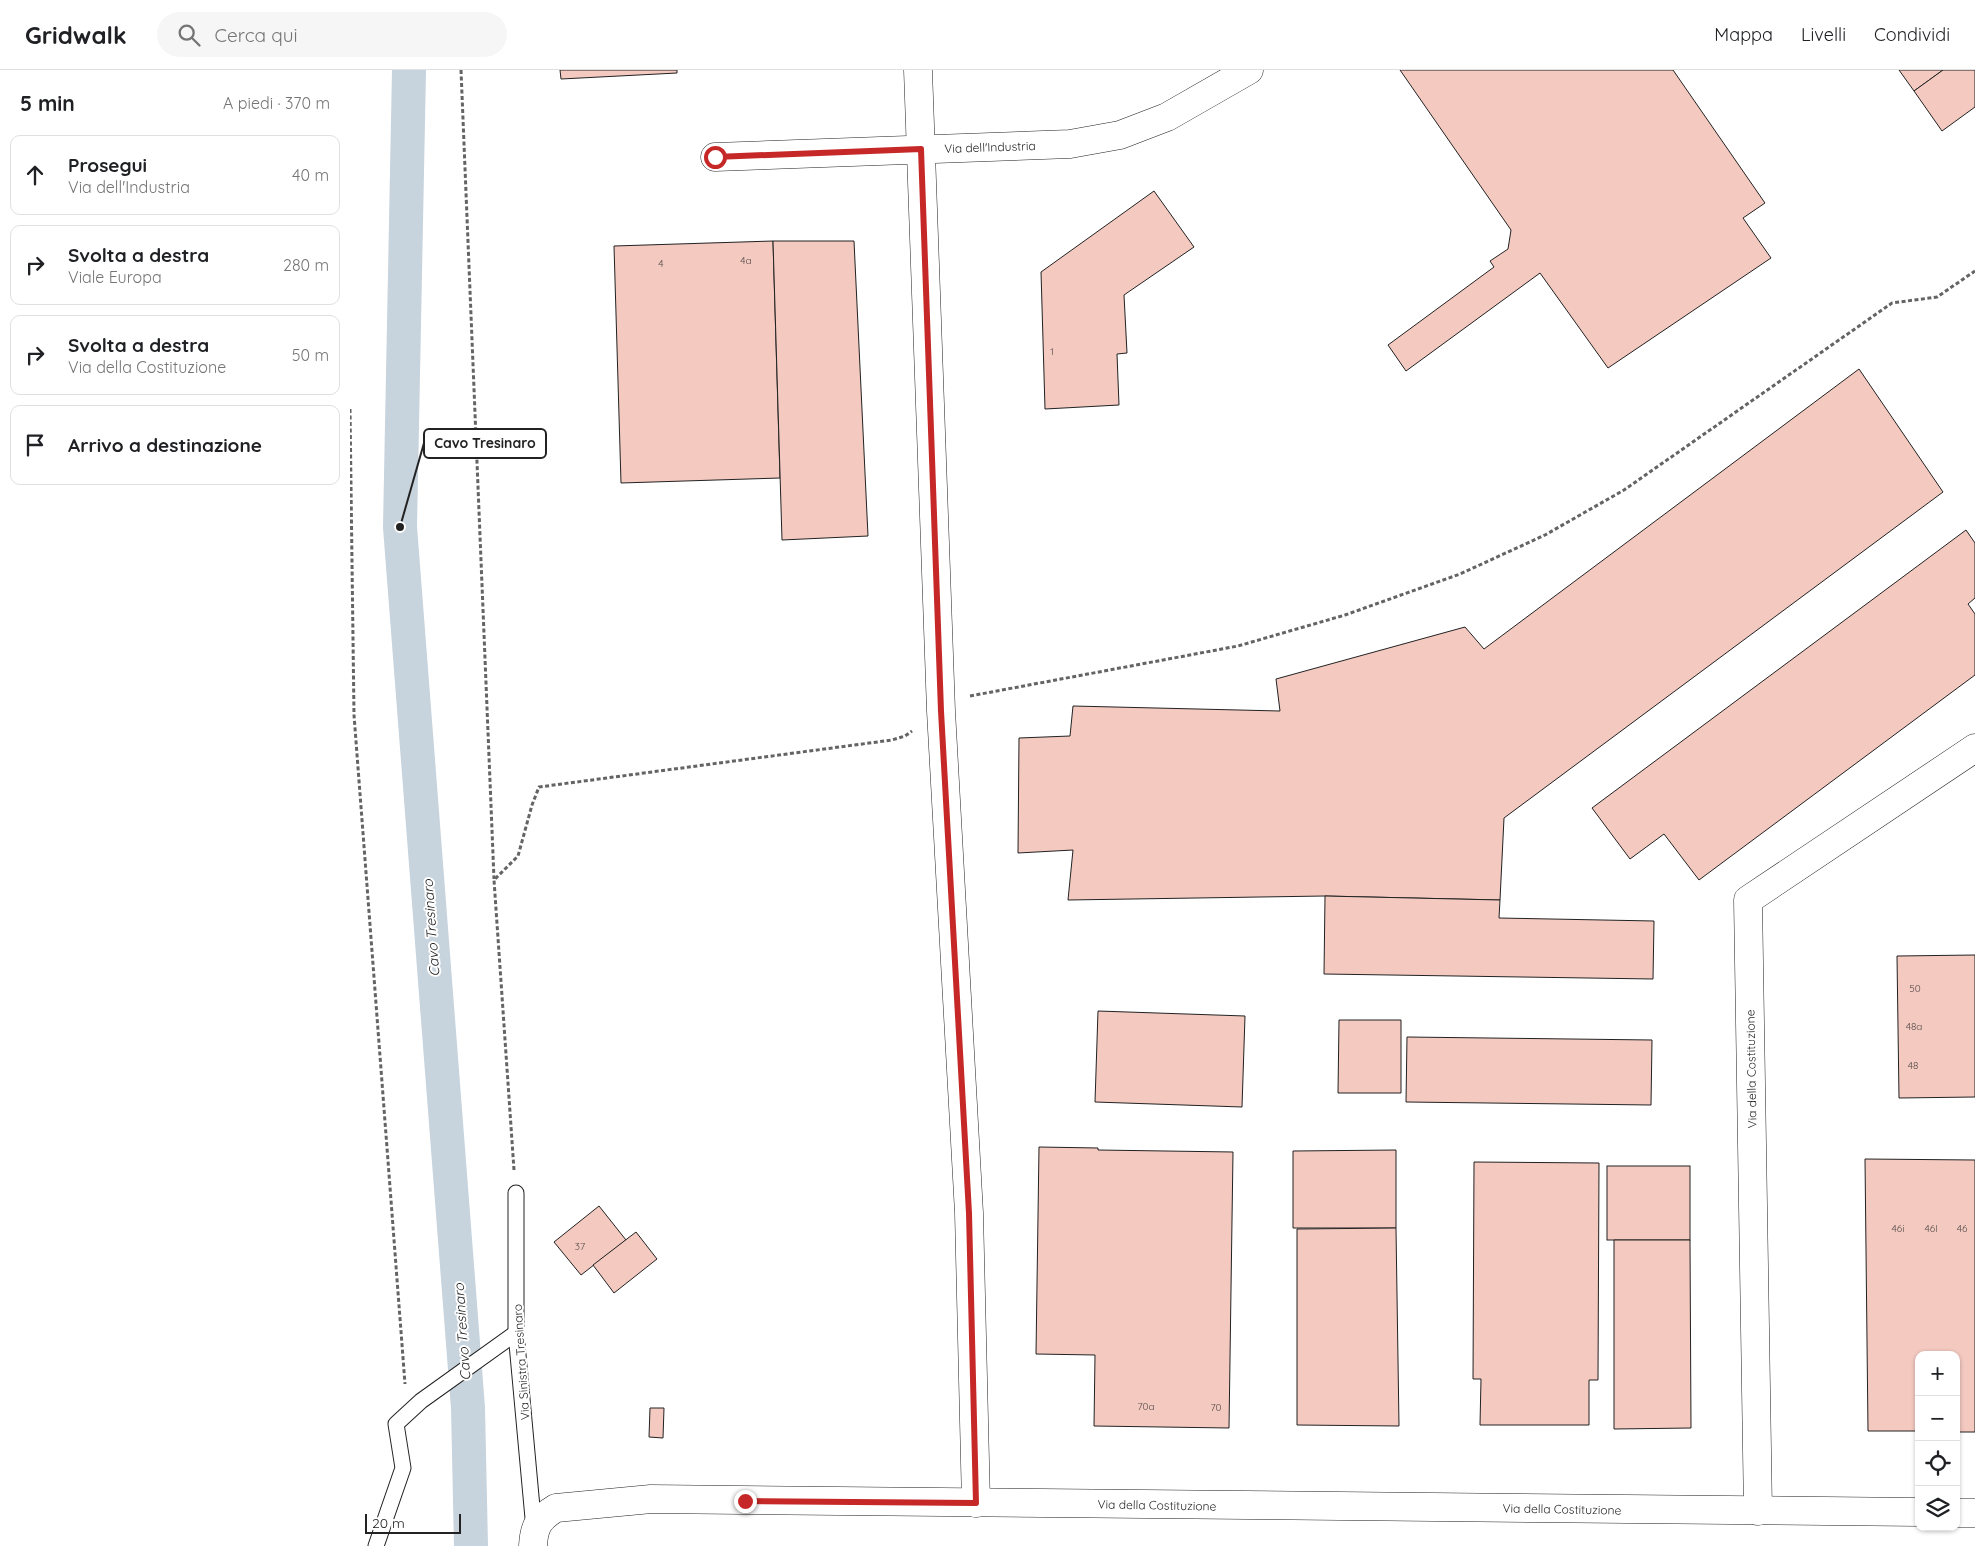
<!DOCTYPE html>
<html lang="it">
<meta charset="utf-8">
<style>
:root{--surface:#fff;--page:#f6f6f6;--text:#202124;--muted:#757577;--line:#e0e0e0}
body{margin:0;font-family:Quicksand,sans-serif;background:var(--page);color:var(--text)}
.controls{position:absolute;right:15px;bottom:15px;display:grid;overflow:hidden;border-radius:10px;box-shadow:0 1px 4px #0004}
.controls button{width:45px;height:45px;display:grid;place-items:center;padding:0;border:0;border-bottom:1px solid var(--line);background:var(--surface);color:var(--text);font:25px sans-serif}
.scale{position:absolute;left:15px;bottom:12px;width:96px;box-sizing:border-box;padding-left:5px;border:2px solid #222;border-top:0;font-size:14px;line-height:18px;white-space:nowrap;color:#222;-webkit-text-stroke:4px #fff;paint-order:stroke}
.stop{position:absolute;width:15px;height:15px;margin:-11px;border:4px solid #c62828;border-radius:50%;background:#fff}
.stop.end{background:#c62828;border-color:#fff;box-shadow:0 1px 5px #0008}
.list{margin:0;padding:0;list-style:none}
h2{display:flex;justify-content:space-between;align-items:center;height:65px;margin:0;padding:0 20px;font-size:21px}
h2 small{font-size:16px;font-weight:400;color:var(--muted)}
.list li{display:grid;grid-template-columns:32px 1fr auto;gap:15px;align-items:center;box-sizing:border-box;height:80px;margin:0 10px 10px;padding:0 10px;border:1px solid var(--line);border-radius:10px}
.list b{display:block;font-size:19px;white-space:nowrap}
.list p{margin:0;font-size:16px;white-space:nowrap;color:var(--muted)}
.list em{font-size:16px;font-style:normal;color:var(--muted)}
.icon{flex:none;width:28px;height:28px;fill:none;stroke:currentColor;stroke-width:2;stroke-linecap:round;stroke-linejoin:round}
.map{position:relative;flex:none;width:1625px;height:1476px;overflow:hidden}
header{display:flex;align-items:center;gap:30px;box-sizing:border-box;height:70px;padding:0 25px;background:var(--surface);border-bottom:1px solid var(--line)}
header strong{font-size:24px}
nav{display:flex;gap:28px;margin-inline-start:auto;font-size:18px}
.search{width:350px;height:45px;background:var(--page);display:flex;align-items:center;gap:12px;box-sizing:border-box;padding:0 18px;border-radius:28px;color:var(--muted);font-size:19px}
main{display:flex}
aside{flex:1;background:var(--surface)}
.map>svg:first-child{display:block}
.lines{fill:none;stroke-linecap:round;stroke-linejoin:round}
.canal{stroke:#c7d3dd;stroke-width:34}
.building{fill:#f3c9c0;stroke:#222}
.service-casing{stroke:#222;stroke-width:17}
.minor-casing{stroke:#222;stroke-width:29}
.path{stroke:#646464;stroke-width:3;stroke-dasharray:4 2.5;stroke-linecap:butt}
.service{stroke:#fff;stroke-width:15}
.minor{stroke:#fff;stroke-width:28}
.route{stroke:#c62828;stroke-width:6}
.labels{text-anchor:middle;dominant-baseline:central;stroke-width:4;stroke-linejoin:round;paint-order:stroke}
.number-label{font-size:10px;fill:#564c4a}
.street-label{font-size:12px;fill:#222;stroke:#fff}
.water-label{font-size:14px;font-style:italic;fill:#222;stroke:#fff}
.leader{fill:none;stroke:#222;stroke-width:2}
.callout-dot{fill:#222;stroke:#fff;stroke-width:2}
.callout{fill:#fff;stroke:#222;stroke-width:2}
.callout-label{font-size:14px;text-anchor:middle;font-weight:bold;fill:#222}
</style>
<header>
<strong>Gridwalk</strong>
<div class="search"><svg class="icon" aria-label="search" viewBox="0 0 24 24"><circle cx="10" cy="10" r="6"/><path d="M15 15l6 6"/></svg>Cerca qui</div>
<nav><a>Mappa</a><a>Livelli</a><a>Condividi</a></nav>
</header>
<main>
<aside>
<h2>5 min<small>A piedi · 370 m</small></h2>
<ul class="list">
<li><svg class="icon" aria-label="ahead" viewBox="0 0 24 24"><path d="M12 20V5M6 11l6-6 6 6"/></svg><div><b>Prosegui</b><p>Via dell'Industria</p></div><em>40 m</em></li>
<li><svg class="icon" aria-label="right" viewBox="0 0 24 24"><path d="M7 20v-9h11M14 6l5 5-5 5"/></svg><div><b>Svolta a destra</b><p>Viale Europa</p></div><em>280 m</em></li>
<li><svg class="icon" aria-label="right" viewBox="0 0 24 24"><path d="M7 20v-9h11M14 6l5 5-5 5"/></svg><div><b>Svolta a destra</b><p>Via della Costituzione</p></div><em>50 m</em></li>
<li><svg class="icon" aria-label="arrive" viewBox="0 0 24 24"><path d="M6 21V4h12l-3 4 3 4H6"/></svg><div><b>Arrivo a destinazione</b></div></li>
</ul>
</aside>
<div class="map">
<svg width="1625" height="1476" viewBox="0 0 1625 1476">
<rect width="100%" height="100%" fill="#fff"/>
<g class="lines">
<polyline class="canal" points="59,0 50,457 118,1338 121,1476"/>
</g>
<g class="building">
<polygon points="210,0 327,0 327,3 211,9"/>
<polygon points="1050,0 1323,0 1415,133 1393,148 1421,188 1258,298 1190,203 1056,301 1038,275 1144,197 1140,191 1158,179 1161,160"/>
<polygon points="1549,0 1593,0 1564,21"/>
<polygon points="1593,0 1625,0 1625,37 1592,61 1564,21"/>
<polygon points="804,121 844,177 774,225 777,283 767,284 769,335 695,339 691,202"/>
<polygon points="423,171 430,408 271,413 264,176"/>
<polygon points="423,171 504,171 518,466 432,470"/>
<polygon points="1509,299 1593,422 1154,748 1150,830 975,826 718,830 723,780 668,783 669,668 720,666 723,636 930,641 926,609 1115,557 1134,579"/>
<polygon points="1616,460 1625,473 1625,528 1618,534 1625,544 1625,605 1349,810 1314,764 1280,789 1242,738"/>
<polygon points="975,826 1150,830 1149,848 1304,851 1303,909 974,904"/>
<polygon points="1625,885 1625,1027 1549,1028 1547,886"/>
<polygon points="748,941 895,946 892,1037 745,1032"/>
<polygon points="989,950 1051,950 1051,1023 988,1023"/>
<polygon points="1057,967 1302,970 1301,1035 1056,1032"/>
<polygon points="689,1077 748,1078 748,1080 883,1082 879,1358 744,1356 745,1285 686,1284"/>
<polygon points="1046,1080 1046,1158 943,1158 943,1081"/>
<polygon points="1515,1089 1625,1090 1625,1362 1606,1362 1606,1285 1569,1285 1569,1361 1518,1361"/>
<polygon points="1124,1092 1249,1093 1248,1310 1239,1310 1239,1355 1130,1355 1131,1309 1123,1309"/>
<rect x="1257" y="1096" width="83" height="74"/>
<polygon points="249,1136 276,1170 231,1205 204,1172"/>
<polygon points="1046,1158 1049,1356 947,1355 947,1159"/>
<polygon points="286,1162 307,1189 264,1223 243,1195"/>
<polygon points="1264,1170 1340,1170 1341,1358 1264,1359"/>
<polygon points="300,1338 314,1338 313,1368 299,1367"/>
</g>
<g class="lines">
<g class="service-casing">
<g id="service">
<polyline points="166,1123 166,1263 184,1459"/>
<polyline points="26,1476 53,1398 46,1354 71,1331 166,1263"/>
</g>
</g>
<g class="minor-casing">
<g id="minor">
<polyline points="568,0 591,641 619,1143 626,1433"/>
<polyline points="365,87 720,74 770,65 817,47 899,0"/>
<polyline points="1408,1441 1398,830 1625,678"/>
<polyline points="1606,1443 1625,1443"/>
<path d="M183,1476C184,1456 189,1448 206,1438L301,1429L1569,1442"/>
</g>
</g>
<g class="path">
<polyline points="111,0 144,809"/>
<polyline points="0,339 4,645 55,1314"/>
<polyline points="620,626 888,576 995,545 1110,504 1195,465 1274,420 1542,233 1587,227 1625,201"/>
<polyline points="164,1100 144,810 168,786 182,735 189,717 542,670 555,666 562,661"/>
</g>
<use href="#service" class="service"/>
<use href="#minor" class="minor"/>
</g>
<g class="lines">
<polyline class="route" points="365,87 571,79 591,641 619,1143 626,1433 395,1431"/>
</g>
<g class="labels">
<g class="number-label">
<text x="396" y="190">4a</text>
<text x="311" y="193">4</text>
<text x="702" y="281">1</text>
<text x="1565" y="918">50</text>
<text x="1564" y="956">48a</text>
<text x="1563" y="995">48</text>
<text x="1548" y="1158">46i</text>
<text x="1581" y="1158">46l</text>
<text x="1612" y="1158">46</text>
<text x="230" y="1176">37</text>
<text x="796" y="1336">70a</text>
<text x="866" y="1337">70</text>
</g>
<g class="street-label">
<text transform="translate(640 77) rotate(-2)">Via dell'Industria</text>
<text transform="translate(1401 999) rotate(-91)">Via della Costituzione</text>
<text transform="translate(171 1292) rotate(-94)">Via Sinistra Tresinaro</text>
<text transform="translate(807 1435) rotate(1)">Via della Costituzione</text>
<text transform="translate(1212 1439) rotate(1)">Via della Costituzione</text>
</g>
<g class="water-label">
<text transform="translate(81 858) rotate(-94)">Cavo Tresinaro</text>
<text transform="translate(112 1262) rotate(-94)">Cavo Tresinaro</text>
</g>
</g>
<path class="leader" d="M50 457L74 373"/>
<circle class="callout-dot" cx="50" cy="457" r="5"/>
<rect class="callout" x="74" y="359" width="122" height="29" rx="5"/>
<g class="callout-label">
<text x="135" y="378">Cavo Tresinaro</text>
</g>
</svg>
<div class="controls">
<button>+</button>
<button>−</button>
<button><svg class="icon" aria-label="locate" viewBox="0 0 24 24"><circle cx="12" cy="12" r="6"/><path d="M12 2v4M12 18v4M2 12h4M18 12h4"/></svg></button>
<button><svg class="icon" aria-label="layers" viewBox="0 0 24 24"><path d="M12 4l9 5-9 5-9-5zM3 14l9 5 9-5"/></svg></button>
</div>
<div class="scale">20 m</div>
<div class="stop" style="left:365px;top:87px"></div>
<div class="stop end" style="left:395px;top:1431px"></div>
</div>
</main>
